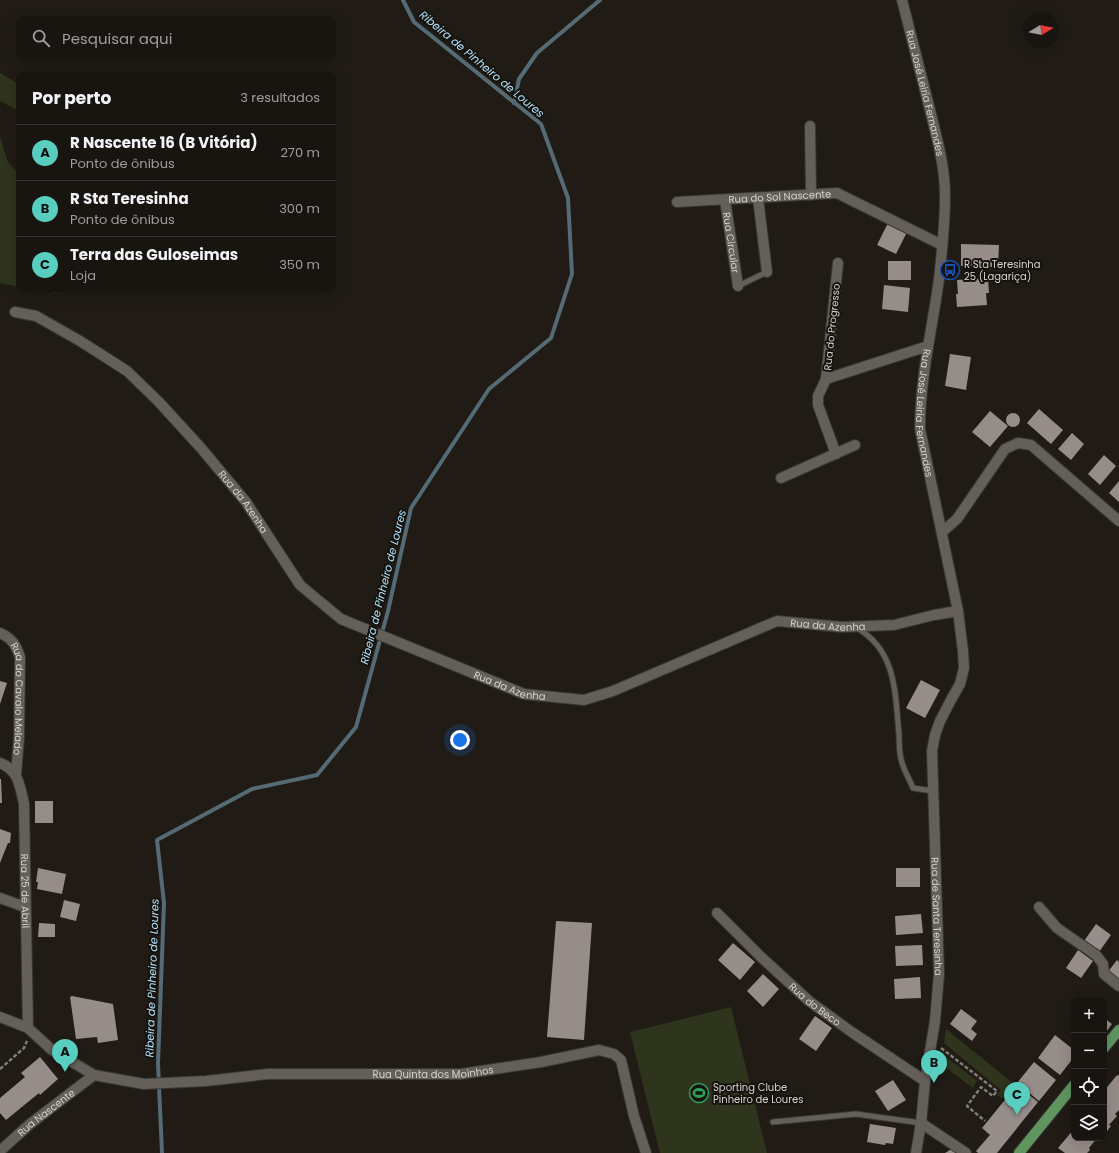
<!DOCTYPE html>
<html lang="pt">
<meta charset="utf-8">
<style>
:root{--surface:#181410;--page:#25211e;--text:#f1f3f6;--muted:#9f9e9f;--line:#363330;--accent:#58cec0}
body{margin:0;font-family:Poppins,sans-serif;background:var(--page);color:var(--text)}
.controls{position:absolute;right:12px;bottom:12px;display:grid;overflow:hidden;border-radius:8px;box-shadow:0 4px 16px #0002}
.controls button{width:36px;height:36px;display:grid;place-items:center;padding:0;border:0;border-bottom:1px solid var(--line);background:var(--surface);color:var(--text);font:20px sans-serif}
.compass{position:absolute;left:1023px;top:12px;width:36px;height:36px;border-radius:50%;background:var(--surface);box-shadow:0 4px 16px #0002;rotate:80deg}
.you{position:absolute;left:460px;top:740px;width:14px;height:14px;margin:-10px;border:3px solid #fff;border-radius:50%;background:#1a73e8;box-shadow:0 0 0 6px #1a73e833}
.badge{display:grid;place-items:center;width:26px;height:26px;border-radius:50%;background:var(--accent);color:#111;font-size:13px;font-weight:700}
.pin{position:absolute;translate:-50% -33px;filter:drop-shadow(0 1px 2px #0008)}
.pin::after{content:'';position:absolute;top:21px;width:14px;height:12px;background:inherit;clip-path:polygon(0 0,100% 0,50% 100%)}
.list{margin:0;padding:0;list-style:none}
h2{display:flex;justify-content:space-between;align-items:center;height:52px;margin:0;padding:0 16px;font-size:17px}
h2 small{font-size:13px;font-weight:400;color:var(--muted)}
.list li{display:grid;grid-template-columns:26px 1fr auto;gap:12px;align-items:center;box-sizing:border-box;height:56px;padding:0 16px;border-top:1px solid var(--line)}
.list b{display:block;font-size:15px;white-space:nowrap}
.list p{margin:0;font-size:13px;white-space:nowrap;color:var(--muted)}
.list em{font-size:13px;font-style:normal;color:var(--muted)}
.icon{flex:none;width:22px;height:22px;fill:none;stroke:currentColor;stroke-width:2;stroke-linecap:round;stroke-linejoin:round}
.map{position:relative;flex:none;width:1119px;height:1153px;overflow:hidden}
.search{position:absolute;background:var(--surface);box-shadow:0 4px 16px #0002;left:16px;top:16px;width:320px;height:44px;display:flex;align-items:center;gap:10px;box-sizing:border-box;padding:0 14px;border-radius:8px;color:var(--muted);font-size:15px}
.panel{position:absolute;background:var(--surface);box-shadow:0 4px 16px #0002;left:16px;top:72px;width:320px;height:220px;border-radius:8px}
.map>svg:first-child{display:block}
.green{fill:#2f341d}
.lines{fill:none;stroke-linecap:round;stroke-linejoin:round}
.stream{stroke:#546a74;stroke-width:4}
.building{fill:#968c89}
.lane-casing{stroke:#3a3734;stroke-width:7}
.street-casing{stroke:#3a3734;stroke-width:12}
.secondary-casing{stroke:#3a3734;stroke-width:12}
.primary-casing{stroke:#3a3734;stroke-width:12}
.path{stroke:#807c77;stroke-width:2.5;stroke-dasharray:4 2;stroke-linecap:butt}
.lane{stroke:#645f58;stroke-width:5}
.street{stroke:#645f58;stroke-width:10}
.secondary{stroke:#645f58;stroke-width:10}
.primary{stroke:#5f955f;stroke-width:10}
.labels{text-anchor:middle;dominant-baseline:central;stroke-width:4;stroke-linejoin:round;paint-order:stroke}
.street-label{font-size:10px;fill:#d5d2ce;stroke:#16120d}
.poi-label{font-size:10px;fill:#d5d2ce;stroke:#16120d;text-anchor:start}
.water-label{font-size:11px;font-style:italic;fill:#b2e3fd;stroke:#16120d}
</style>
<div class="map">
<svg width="1119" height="1153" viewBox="0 0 1119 1153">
<rect width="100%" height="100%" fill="#201b15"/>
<g class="green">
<polygon points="0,73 19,84 19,111 0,101"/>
<polygon points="0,137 8,162 19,174 19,287 0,283"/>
<polygon points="32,289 62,289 57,293"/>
<polygon points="731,1007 767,1153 660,1153 630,1032"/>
<polygon points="946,1029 1014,1084 1002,1099 997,1095 1001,1090 944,1043"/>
<polygon points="941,1053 977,1081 973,1088 940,1063"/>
</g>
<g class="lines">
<g class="stream">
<polyline points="514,103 519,79 537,53 600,0"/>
<polyline points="162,1153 158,1063 164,903 157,840 252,789 317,775 356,727 388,611 411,508 489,389 551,338 572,274 568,198 541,124 414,22 403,0"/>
</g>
</g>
<g class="building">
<polygon points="888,223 907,232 896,254 877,245"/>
<polygon points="961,244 999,245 998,267 961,266"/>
<rect x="888" y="261" width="23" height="19"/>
<polygon points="988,278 989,293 986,293 987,305 957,307 956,294 958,294 957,280"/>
<polygon points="884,285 910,288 908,312 882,309"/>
<polygon points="950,354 971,357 966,390 945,386"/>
<polygon points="1039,409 1063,430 1051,444 1027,423"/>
<polygon points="990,411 1008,426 990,447 972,432"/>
<circle cx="1013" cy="420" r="7"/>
<polygon points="1072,433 1084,444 1071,460 1058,449"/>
<polygon points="1104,455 1116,466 1100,485 1088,474"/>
<polygon points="1119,481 1119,502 1109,493"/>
<polygon points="921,680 940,690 925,718 906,708"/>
<polygon points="0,681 7,683 0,704"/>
<polygon points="0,779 1,779 2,803 0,803"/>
<rect x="35" y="801" width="18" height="22"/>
<polygon points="0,829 11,833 10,843 8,843 0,863"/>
<polygon points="38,868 66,874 62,894 37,889 38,882 36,882"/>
<rect x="896" y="868" width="24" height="19"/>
<polygon points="64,900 80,904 76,921 60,917"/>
<polygon points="921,914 923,933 896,935 895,916"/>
<polygon points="556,921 592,923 584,1040 547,1037"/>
<polygon points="39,923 55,924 55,937 38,937"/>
<polygon points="1096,924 1111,935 1099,952 1084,941"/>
<polygon points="733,943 755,962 740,980 718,960"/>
<polygon points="922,945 923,965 896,966 895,946"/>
<polygon points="1078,950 1093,961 1081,978 1066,968"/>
<polygon points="1117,960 1119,962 1119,983 1107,973"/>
<polygon points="763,974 779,989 763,1007 747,991"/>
<polygon points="920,977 921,998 895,999 894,979"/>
<polygon points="72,996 113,1004 118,1040 98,1043 97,1037 76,1039 70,997"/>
<polygon points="961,1009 977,1021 971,1029 977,1034 972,1041 950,1024"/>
<polygon points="815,1016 832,1028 816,1051 799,1039"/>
<polygon points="1104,1018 1112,1024 1104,1035"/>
<polygon points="1055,1035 1074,1050 1074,1057 1060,1075 1038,1058"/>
<polygon points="40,1057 58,1079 40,1095 39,1093 6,1120 0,1113 0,1098 25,1077 21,1073"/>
<polygon points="1034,1062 1056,1080 1039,1101 1017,1083"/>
<polygon points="1117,1075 1118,1076 1119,1075 1119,1110 1115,1114 1117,1116 1109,1125 1111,1126 1104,1135 1104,1091"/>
<polygon points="893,1080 906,1100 888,1111 875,1091"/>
<polygon points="1017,1085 1038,1102 997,1153 978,1153 976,1151 990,1135 982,1128"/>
<polygon points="870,1124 896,1128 893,1144 886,1143 885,1145 867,1142"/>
<polygon points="1074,1129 1074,1138 1097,1138 1089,1148 1090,1150 1087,1153 1065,1153 1058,1148"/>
<polygon points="952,1149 959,1153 945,1153 950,1150"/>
</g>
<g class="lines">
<g class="lane-casing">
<g id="lane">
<polyline points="738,286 767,272"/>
<path d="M857,628C897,651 895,694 899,734C899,742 899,751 901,759C903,769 909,778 913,788L933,791"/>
<polyline points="773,1122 856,1114 921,1123"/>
</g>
</g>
<g class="street-casing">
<g id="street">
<polyline points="810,126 811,195"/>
<polyline points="758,198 767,272"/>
<path id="s1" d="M725,200L738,286"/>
<path id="s2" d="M677,202L837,193L942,245"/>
<polyline points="838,263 826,379 928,346"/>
<path id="s3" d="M15,312L36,316L80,341L127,371L158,401L201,448L246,502L300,585L341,619L524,694L584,700L613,691L777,621L842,627L894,625L934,615L958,611"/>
<polyline points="826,379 818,396 818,405 836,454"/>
<polyline points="781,478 855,445"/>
<polyline points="942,532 957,519 1005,449 1018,443 1031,445 1119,521"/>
<path id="s4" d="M0,633C12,638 16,645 20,657L19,737L16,774"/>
<path id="s5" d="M0,763C19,770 20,787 24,804L28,1028"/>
<polyline points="0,898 25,907"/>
<polyline points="1039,907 1057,928 1096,955 1103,964 1104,974 1119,986"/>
<path id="s6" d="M717,913L761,957L809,1001L853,1033L925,1081"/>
<path id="s7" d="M0,1017L28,1028L52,1050L94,1075L144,1084L206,1081L268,1074H461L541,1062L599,1050L614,1054L621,1060L634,1116L646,1153"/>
<polyline points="921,1123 966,1153"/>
<path id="s8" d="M0,1151L30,1124L94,1075"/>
</g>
</g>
<g class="secondary-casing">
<g id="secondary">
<path id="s9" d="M902,0C911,35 920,71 929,106C936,135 945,165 945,195C945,223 942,252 939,279C932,330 920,378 920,429L958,611L963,651L964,668L960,684L952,698L940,721L935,735L932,751L939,974L935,1021L925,1081L921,1123L916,1153"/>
</g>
</g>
<g class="primary-casing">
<g id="primary">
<polyline points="1104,1048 1119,1030"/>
<polyline points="1019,1153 1074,1085"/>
</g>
</g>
<g class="path">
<polyline points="941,1048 997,1091 993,1096 981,1087 967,1106 985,1121"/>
<polyline points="0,1069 24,1048 27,1041"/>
</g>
<use href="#lane" class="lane"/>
<use href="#street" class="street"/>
<use href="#secondary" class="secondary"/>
<use href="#primary" class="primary"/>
</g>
<defs>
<g id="bus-ring" transform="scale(1)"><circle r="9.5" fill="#16120d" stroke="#1a4fb4" stroke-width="1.5"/><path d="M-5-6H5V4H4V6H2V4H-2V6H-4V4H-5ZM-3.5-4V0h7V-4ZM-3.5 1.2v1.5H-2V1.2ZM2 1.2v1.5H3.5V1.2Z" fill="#1a4fb4"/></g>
<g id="stadium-ring" transform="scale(1)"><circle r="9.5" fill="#16120d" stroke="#2e9e5b" stroke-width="1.5"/><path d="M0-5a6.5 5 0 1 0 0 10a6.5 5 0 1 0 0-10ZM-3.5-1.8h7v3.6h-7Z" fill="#2e9e5b"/></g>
</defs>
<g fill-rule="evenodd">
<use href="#bus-ring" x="950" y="270"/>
<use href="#stadium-ring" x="699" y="1093"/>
</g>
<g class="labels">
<g class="street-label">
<text stroke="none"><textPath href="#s9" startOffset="96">Rua José Leiria Fernandes</textPath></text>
<text stroke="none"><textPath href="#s2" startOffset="103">Rua do Sol Nascente</textPath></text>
<text stroke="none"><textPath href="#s1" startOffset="43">Rua Circular</textPath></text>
<text transform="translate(832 327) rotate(-84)">Rua do Progresso</text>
<text stroke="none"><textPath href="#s9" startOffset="420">Rua José Leiria Fernandes</textPath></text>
<text stroke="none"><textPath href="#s3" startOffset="303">Rua da Azenha</textPath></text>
<text stroke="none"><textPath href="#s3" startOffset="975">Rua da Azenha</textPath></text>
<text stroke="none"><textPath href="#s3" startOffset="639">Rua da Azenha</textPath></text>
<text stroke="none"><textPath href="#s4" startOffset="74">Rua do Cavalo Melado</textPath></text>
<text stroke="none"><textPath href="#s5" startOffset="137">Rua 25 de Abril</textPath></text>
<text stroke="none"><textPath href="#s9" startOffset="934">Rua de Santa Teresinha</textPath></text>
<text stroke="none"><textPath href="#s6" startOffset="134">Rua do Beco</textPath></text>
<text stroke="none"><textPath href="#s7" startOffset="452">Rua Quinta dos Moinhos</textPath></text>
<text stroke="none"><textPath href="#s8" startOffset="60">Rua Nascente</textPath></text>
</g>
<g class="poi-label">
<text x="964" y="264">R Sta Teresinha<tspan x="964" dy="12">25 (Lagariça)</tspan></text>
<text x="713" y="1087">Sporting Clube<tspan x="713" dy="12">Pinheiro de Loures</tspan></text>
</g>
<g class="water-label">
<text transform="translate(482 64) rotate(40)">Ribeira de Pinheiro de Loures</text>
<text transform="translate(383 587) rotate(-76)">Ribeira de Pinheiro de Loures</text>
<text transform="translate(152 978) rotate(-88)">Ribeira de Pinheiro de Loures</text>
</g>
</g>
</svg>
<div class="controls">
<button>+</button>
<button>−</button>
<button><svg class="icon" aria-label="locate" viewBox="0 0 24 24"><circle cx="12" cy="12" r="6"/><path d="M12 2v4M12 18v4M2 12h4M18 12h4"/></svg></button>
<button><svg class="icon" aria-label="layers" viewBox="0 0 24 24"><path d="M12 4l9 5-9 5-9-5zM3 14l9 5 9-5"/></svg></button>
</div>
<svg class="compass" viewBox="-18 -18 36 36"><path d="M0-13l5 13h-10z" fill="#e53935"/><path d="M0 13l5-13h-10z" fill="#9f9e9f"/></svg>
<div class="you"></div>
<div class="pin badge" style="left:65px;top:1072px">A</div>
<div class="pin badge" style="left:934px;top:1083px">B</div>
<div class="pin badge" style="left:1017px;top:1115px">C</div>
<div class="search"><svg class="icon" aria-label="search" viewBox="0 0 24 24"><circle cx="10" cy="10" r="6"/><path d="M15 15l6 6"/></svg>Pesquisar aqui</div>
<section class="panel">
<h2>Por perto<small>3 resultados</small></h2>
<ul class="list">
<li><span class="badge">A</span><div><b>R Nascente 16 (B Vitória)</b><p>Ponto de ônibus</p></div><em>270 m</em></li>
<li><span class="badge">B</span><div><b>R Sta Teresinha</b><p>Ponto de ônibus</p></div><em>300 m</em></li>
<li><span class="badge">C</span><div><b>Terra das Guloseimas</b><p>Loja</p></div><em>350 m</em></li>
</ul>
</section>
</div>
